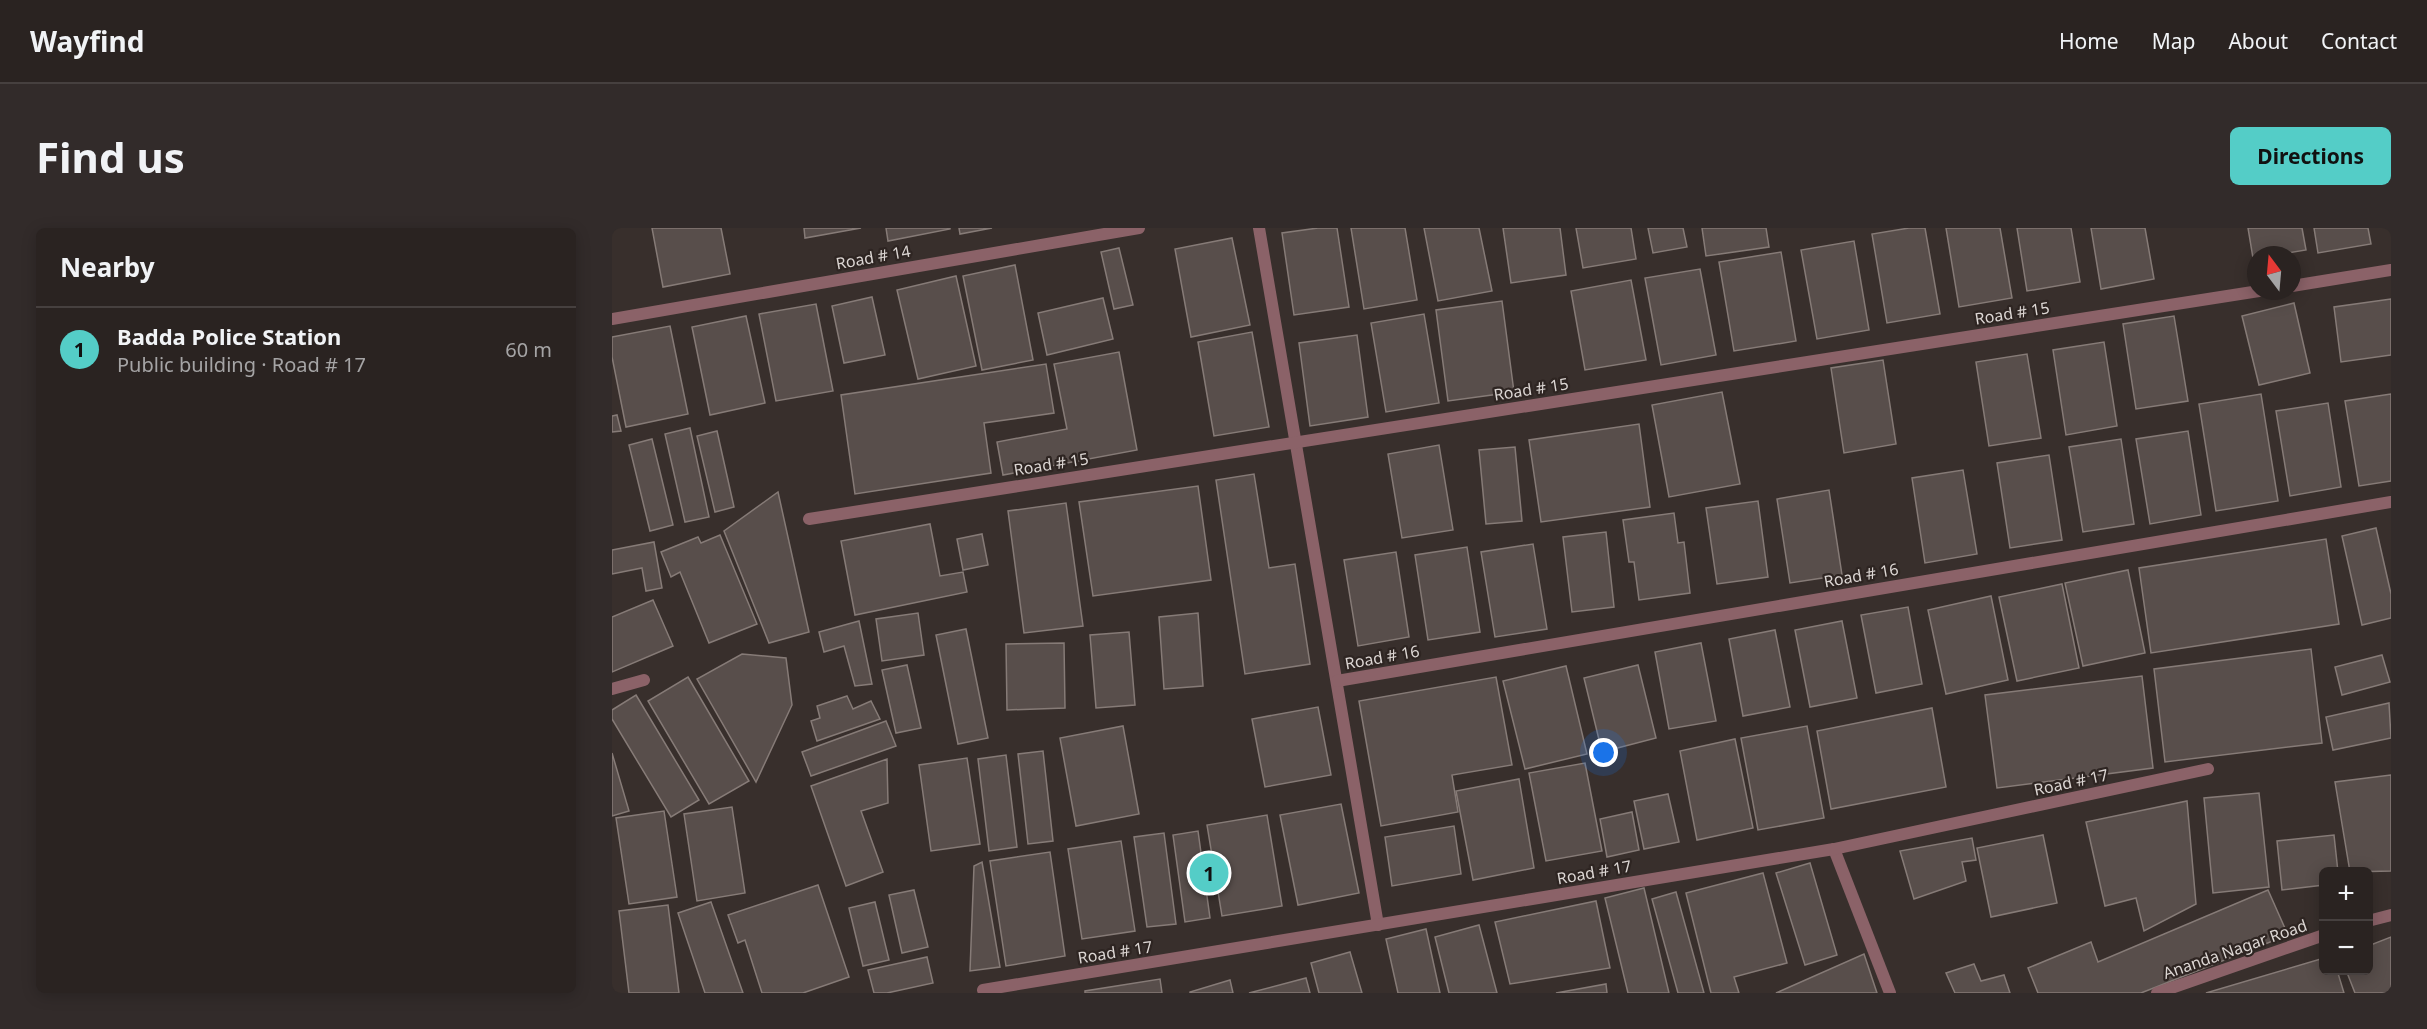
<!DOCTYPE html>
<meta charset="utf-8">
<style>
:root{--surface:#2a2321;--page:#322b2a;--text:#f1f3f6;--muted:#a5a4a5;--line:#46403f;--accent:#54cdc7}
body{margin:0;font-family:"Noto Sans",sans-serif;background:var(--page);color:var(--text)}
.controls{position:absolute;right:18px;bottom:18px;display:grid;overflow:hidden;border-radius:9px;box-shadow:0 3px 15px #0003}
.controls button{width:54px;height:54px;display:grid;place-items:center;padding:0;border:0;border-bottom:2px solid var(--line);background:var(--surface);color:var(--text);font:30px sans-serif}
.compass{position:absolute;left:1635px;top:18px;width:54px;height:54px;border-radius:50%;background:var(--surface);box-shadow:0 3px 15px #0003;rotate:344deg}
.you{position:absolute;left:992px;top:525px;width:21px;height:21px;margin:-15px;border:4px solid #fff;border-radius:50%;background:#1a73e8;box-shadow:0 0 0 9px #1a73e833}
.badge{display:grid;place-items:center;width:39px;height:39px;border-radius:50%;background:var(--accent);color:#111;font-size:20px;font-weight:700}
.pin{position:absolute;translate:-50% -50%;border:3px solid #fff;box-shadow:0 2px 6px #0006}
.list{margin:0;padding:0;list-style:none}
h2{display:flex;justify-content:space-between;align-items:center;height:78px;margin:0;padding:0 24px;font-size:26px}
h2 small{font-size:20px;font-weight:400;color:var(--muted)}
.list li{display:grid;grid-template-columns:39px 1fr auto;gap:18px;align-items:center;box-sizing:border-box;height:84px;padding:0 24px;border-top:2px solid var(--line)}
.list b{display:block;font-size:22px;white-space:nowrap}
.list p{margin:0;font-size:20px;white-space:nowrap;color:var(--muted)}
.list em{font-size:20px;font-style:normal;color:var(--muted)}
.map{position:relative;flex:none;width:1779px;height:765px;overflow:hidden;border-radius:9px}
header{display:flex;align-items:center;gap:36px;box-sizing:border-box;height:84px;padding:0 30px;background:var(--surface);border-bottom:2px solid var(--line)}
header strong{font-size:28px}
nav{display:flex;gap:33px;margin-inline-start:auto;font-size:21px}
.intro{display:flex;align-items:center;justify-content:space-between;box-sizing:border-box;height:144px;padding:0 36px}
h1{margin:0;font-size:42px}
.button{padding:15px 27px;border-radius:9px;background:var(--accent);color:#111;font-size:21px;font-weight:700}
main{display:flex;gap:36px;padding:0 36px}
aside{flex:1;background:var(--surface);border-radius:9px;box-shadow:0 3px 15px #0003}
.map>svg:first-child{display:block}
.building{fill:#584e4b;stroke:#867b77;stroke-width:1.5}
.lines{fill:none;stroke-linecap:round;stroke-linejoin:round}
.minor{stroke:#8b6268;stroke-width:12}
.labels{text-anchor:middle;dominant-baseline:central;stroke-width:4.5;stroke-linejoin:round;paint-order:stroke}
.street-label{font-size:16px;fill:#dcd6d3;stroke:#2e2522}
</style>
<header>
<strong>Wayfind</strong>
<nav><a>Home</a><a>Map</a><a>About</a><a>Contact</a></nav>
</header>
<div class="intro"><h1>Find us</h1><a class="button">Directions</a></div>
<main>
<aside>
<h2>Nearby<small></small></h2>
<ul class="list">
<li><span class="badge">1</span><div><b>Badda Police Station</b><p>Public building · Road # 17</p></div><em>60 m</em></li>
</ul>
</aside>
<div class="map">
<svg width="1779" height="765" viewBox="0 0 1779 765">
<rect width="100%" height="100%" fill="#382f2c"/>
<g class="building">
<polygon points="40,0 109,0 118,46 51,59"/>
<polygon points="192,0 249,0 193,10"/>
<polygon points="274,0 338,0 338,1 276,13"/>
<polygon points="347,0 380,0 348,6"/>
<polygon points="706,0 725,0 737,79 682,87 670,5"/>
<polygon points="739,0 793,0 805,72 752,81"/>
<polygon points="812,0 867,0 880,63 826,73"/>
<polygon points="891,0 948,0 954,47 899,55"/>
<polygon points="964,0 1019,0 1024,31 971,40"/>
<polygon points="1036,0 1071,0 1075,19 1041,25"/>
<polygon points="1090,0 1154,0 1157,19 1094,28"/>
<polygon points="1297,0 1313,0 1328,86 1275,95 1260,6"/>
<polygon points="1334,0 1388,0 1400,70 1347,79"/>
<polygon points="1405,0 1459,0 1468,54 1415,63"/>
<polygon points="1479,0 1533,0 1542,51 1489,61"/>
<polygon points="1636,0 1690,0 1694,22 1663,27 1644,27 1644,30 1641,30"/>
<polygon points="1702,0 1756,0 1759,16 1706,25"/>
<polygon points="620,10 638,97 579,109 563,21"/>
<polygon points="1242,13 1257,102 1205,111 1189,22"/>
<polygon points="507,20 521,77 502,81 489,24"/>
<polygon points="1169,24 1184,113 1122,123 1107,34"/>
<polygon points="403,37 421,132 370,142 351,48"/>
<polygon points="1088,41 1104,127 1049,137 1033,50"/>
<polygon points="344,48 364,138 306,151 285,62"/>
<polygon points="1019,52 1034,132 973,142 959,63"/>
<polygon points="260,69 273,127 232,135 220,78"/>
<polygon points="491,70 501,111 435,127 426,85"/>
<polygon points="1779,71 1779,127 1729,134 1722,79"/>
<polygon points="890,73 902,164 836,173 824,82"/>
<polygon points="1682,75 1698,145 1647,157 1630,88"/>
<polygon points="204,76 221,163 164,173 147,86"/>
<polygon points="812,86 827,175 774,184 759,95"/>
<polygon points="134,88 153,175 98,187 80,99"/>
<polygon points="1562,88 1576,173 1524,181 1511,96"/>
<polygon points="58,98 76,186 14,199 0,129 0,109"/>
<polygon points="640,104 657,199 602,208 586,114"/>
<polygon points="745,107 756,189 698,198 687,115"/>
<polygon points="1492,114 1505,198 1454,207 1441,122"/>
<polygon points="507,124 525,222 391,247 385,214 455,201 442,136"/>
<polygon points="1415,126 1429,210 1377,218 1364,134"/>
<polygon points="1271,132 1284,216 1232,225 1219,140"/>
<polygon points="434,136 442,185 372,195 379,245 243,266 229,167"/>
<polygon points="1110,164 1128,256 1057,269 1040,177"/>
<polygon points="1649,166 1666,273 1604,283 1587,176"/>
<polygon points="1779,166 1779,253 1747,258 1733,173"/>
<polygon points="1716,175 1729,259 1678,268 1664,183"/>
<polygon points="5,187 9,203 0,204 0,188"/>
<polygon points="1027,196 1038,279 929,294 917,212"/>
<polygon points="78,200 97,289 73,294 53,206"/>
<polygon points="105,203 122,279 103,284 85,208"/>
<polygon points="1576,203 1589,287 1538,296 1524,211"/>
<polygon points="40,211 61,297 38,303 17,217"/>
<polygon points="1509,211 1522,296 1471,304 1457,219"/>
<polygon points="827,217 841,302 790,310 776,226"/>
<polygon points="903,219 910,293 874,296 867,222"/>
<polygon points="1437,227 1450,312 1398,320 1385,235"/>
<polygon points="1351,242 1365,326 1313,335 1300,250"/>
<polygon points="642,246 657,340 683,336 698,436 633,446 604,252"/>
<polygon points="586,258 599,352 481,368 467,274"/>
<polygon points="1217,262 1230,347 1178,355 1165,271"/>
<polygon points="166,264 197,404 157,415 112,303"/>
<polygon points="1146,273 1156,349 1105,356 1094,280"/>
<polygon points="454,275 471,398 412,405 396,283"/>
<polygon points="1062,285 1066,315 1072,314 1078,365 1027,372 1022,334 1017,334 1011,292"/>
<polygon points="318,296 328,348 351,344 355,364 243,387 229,313"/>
<polygon points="1764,300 1779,366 1779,390 1750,397 1730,308"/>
<polygon points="994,304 1002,379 960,384 951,309"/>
<polygon points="370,306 376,337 351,342 345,311"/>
<polygon points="108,307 145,396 97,415 68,344 59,349 49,324 86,309 89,315"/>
<polygon points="1714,311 1727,396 1539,425 1527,340"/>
<polygon points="42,314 50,360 34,363 30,340 0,346 0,322"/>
<polygon points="921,316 935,401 883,409 869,324"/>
<polygon points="855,319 868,404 816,412 803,327"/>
<polygon points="784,324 797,409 746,418 732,332"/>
<polygon points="1516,342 1533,425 1471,438 1453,355"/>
<polygon points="1450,356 1467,440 1405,453 1387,369"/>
<polygon points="1379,368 1396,452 1334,466 1316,382"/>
<polygon points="41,372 61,418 0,444 0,389"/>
<polygon points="1296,379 1310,456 1264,465 1249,387"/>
<polygon points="306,385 312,427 270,433 264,391"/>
<polygon points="586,385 591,458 552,461 547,389"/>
<polygon points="247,393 260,456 243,458 232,418 212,424 207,404"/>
<polygon points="1230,393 1245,470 1198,479 1183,402"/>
<polygon points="354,401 376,510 346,516 324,407"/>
<polygon points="1163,402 1178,479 1131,488 1117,411"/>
<polygon points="517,404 523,477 484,480 478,407"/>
<polygon points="452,415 453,480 395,482 394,416"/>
<polygon points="1089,415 1104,493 1057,501 1043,424"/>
<polygon points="1699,421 1710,515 1553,534 1542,441"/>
<polygon points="130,426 174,430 180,477 144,554 85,451"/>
<polygon points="1770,427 1778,454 1730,467 1723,439"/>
<polygon points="295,437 309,500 284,505 270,442"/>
<polygon points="1026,437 1044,510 990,524 972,450"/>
<polygon points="954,438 975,526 913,541 891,453"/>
<polygon points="1530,448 1541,540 1385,560 1373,467"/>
<polygon points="76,449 137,553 97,576 36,473"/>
<polygon points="884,449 900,537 840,547 846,584 769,598 747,473"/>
<polygon points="24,467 87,572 59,589 0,491 0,482"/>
<polygon points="235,468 241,481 259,473 268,491 205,513 199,493 208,490 205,478"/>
<polygon points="1777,475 1779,510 1721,522 1714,489"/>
<polygon points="706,479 719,547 653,559 640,491"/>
<polygon points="1320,480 1334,559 1219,581 1205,503"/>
<polygon points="274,493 284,518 199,548 190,524"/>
<polygon points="511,498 527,586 464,598 448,510"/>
<polygon points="1195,498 1212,590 1146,602 1129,510"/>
<polygon points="1123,511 1141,600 1085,612 1068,523"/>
<polygon points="431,523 441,613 416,616 406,526"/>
<polygon points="0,525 17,583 0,588"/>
<polygon points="394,527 405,619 377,623 366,531"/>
<polygon points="355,530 368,616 319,623 307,537"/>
<polygon points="275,531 276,575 249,583 271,644 234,658 199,558"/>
<polygon points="973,535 990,623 934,633 917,545"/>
<polygon points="1779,547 1779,643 1738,644 1723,554"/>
<polygon points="907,551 922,640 861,652 844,563"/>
<polygon points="1647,565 1657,659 1601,665 1592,570"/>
<polygon points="1056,566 1067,614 1032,621 1022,573"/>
<polygon points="1575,573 1584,676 1532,703 1524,670 1493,678 1474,594"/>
<polygon points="729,576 747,665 686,677 668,587"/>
<polygon points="120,579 133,665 85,673 72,586"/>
<polygon points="52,583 65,669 17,676 4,590"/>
<polygon points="1020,584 1027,622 995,629 988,591"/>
<polygon points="655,587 670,678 610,688 595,597"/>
<polygon points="842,598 849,646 780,658 773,609"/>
<polygon points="586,603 598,690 573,694 561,607"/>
<polygon points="552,605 564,696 535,699 522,609"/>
<polygon points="1431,607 1445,675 1379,689 1365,620"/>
<polygon points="1722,607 1726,644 1712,644 1712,657 1670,662 1665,613"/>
<polygon points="1360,610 1364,632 1350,634 1354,653 1302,671 1288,623"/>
<polygon points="509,613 523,703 470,711 456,621"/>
<polygon points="438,624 453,728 394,738 378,633"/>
<polygon points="370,634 388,739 358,743 362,638"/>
<polygon points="1198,635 1225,727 1193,737 1164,645"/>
<polygon points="1151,645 1175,735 1122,749 1127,765 1099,765 1074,665"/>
<polygon points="206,657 237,749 191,765 150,765 133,712 126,715 116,687"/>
<polygon points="1032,660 1057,765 1016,765 993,670"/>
<polygon points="302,662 316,719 290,725 277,667"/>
<polygon points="1656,662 1676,707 1529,765 1426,765 1416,740 1479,714 1486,734"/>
<polygon points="1064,664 1092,765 1066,765 1040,671"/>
<polygon points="984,673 998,740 898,756 883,694"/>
<polygon points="99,674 131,765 93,765 66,685"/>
<polygon points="263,674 277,732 251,738 237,680"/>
<polygon points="56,677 67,765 17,765 7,683"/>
<polygon points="867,697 885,765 837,765 823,709"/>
<polygon points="814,701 828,765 786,765 774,711"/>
<polygon points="1779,709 1779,765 1743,765 1734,742 1756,742 1756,718"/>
<polygon points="738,724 750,765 707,765 699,735"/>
<polygon points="1252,726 1265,765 1164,765"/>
<polygon points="315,729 321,755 275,765 262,765 256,742"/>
<polygon points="1712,730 1712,742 1725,742 1732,765 1594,765"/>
<polygon points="1362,736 1369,753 1392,747 1398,765 1343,765 1334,745"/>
<polygon points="694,750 698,765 637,765"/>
<polygon points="548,751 550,765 473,765 473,763"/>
<polygon points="618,752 621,765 578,765 578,764"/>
<polygon points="994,756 995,765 944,765"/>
</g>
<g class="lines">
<g class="minor">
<polyline points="647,0 766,697"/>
<polyline points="1680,58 1779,42"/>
<polyline points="0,91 527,0"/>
<polyline points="197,291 1647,63"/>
<polyline points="725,453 1779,274"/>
<polyline points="0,461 32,452"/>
<polyline points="1222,621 1278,765"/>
<polyline points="1756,693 1779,687"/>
<polyline points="371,762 1222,621 1596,541"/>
<polyline points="1545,765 1712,707"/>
</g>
</g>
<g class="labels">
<g class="street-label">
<text transform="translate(261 29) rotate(-10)">Road # 14</text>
<text transform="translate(1400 85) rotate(-9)">Road # 15</text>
<text transform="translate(919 161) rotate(-9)">Road # 15</text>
<text transform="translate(439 236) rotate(-9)">Road # 15</text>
<text transform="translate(1249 347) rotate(-10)">Road # 16</text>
<text transform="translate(770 429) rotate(-10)">Road # 16</text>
<text transform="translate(1459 554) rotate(-12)">Road # 17</text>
<text transform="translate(982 644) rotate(-10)">Road # 17</text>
<text transform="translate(1623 721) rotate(-19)">Ananda Nagar Road</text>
<text transform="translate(503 724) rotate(-9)">Road # 17</text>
</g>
</g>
</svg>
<div class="controls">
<button>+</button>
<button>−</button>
</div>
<svg class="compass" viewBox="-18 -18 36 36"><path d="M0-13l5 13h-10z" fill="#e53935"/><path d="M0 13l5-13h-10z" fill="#a5a4a5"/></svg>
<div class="you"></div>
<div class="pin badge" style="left:597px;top:645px">1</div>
</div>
</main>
